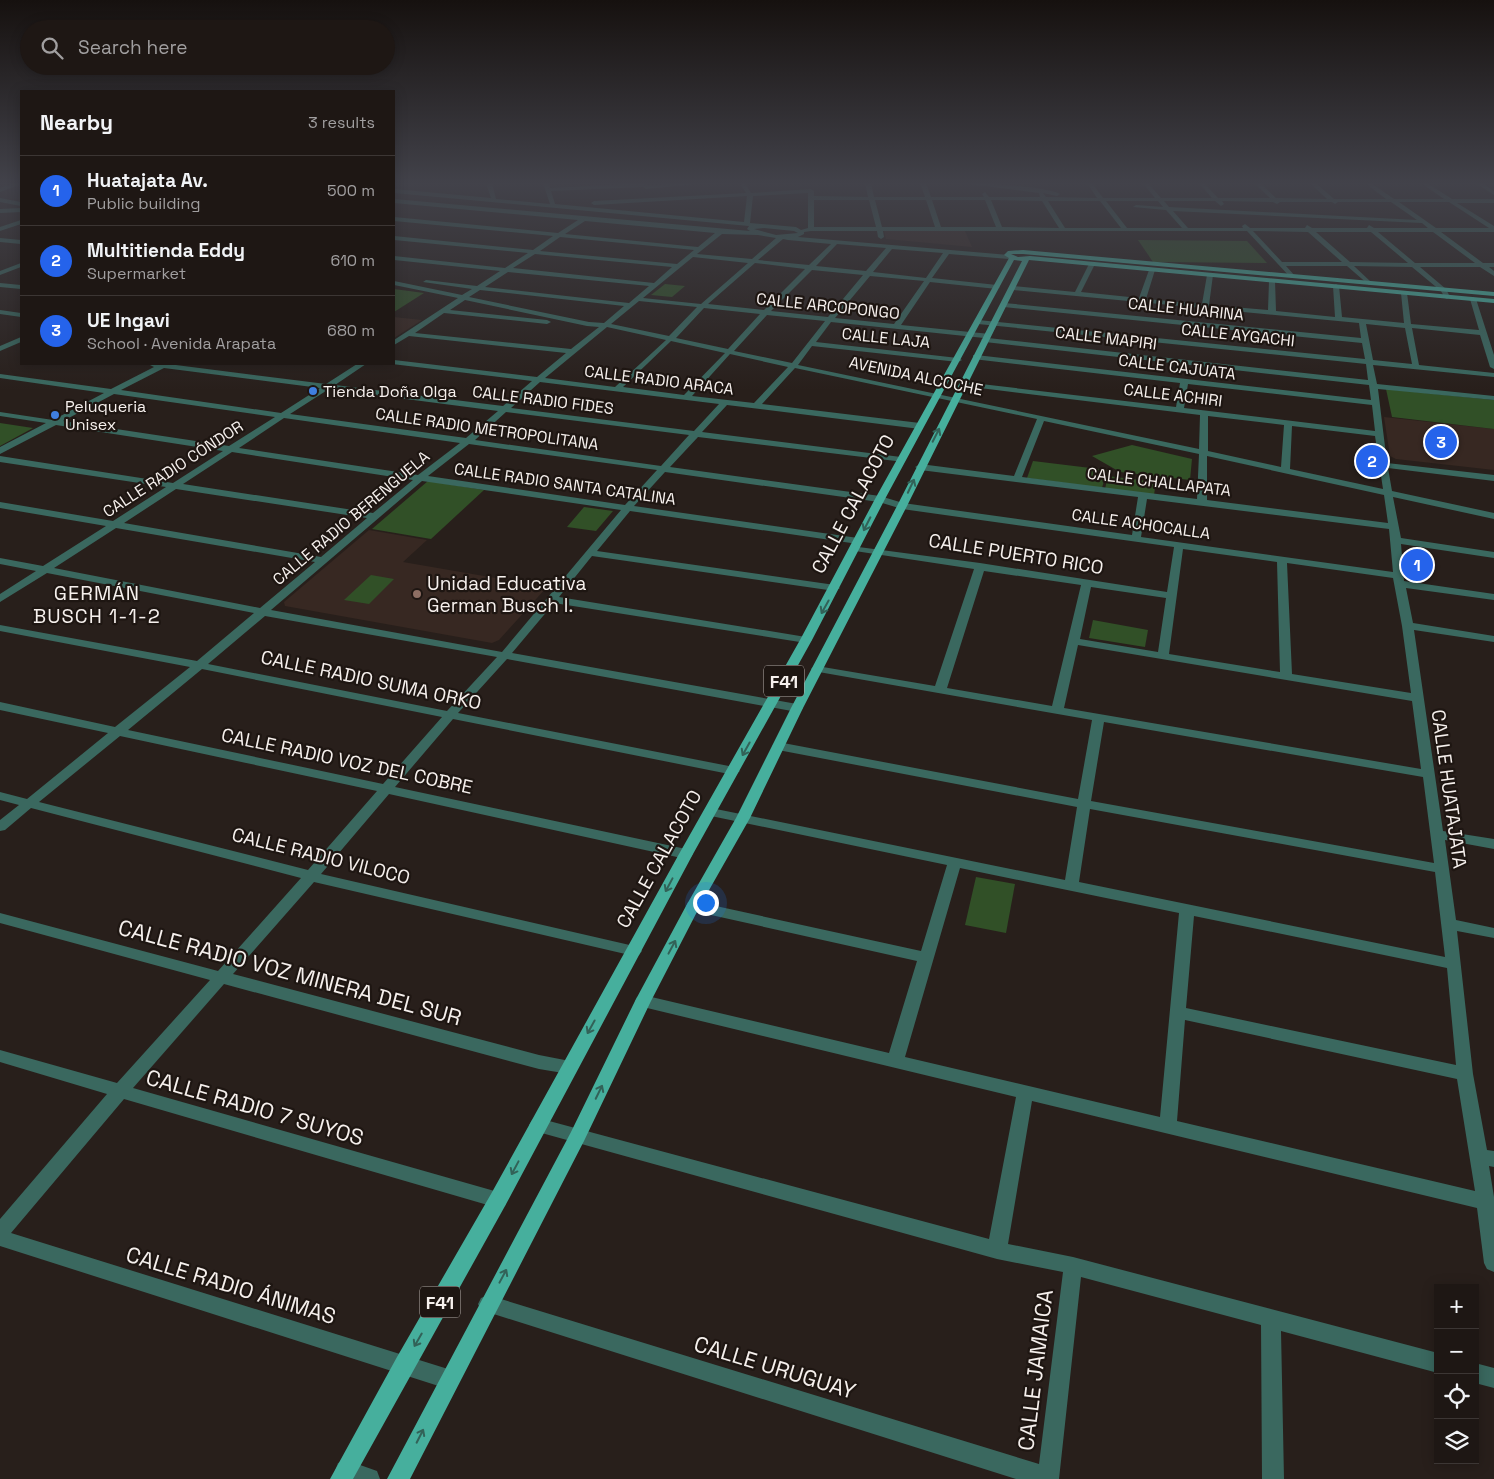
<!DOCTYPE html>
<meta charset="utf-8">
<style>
:root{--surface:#1e1714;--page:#26201d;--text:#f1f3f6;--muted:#a19fa0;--line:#3c3634;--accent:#2563eb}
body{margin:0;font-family:"Space Grotesk",sans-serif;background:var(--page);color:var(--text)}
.controls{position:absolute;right:15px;bottom:15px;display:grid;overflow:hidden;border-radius:0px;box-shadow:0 2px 12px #0003}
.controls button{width:45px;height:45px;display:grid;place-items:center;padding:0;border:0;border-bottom:1px solid var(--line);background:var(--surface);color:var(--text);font:25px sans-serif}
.you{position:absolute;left:705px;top:902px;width:18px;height:18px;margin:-12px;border:4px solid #fff;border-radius:50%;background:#1a73e8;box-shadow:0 0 0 8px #1a73e833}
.badge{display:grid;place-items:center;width:32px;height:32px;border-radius:50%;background:var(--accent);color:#fff;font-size:16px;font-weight:700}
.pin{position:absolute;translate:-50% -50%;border:2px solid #fff;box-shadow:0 1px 5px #0006}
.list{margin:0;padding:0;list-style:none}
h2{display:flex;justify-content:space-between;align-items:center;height:65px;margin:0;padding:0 20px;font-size:21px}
h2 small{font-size:16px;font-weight:400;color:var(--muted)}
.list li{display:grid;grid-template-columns:32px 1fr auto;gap:15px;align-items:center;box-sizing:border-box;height:70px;padding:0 20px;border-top:1px solid var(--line)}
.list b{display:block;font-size:19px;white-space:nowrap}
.list p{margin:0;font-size:16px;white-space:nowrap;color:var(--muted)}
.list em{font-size:16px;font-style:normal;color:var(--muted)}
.icon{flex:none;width:28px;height:28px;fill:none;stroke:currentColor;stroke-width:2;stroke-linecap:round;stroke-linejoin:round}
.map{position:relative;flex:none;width:1494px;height:1479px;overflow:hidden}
.search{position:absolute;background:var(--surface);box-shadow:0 2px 12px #0003;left:20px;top:20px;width:375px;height:55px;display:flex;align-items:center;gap:12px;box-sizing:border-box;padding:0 18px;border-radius:28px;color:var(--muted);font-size:19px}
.panel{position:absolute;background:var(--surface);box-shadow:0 2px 12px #0003;left:20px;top:90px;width:375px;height:275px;border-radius:0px}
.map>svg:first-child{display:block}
.built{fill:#372822}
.green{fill:#315027}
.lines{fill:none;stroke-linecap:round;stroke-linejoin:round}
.minor{fill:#3a685f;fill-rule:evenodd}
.major{fill:#46af9d;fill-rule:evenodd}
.oneway{stroke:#326258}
.shop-dot{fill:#3f7fe0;stroke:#1e1612;stroke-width:2}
.education-dot{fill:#8d6e63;stroke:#1e1612;stroke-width:2}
.labels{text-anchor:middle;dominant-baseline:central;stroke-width:4.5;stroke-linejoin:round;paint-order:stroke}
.far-street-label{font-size:16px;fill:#f6f0ed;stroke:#1e1612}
.far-poi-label{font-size:16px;fill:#f6f0ed;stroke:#1e1612;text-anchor:start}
.shield{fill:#1e1612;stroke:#b5afab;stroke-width:1}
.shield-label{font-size:18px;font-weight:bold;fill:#f6f0ed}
.street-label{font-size:19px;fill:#f6f0ed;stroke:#1e1612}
.poi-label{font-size:19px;fill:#f6f0ed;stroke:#1e1612;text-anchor:start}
.neighbourhood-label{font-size:20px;letter-spacing:1px;fill:#f6f0ed;stroke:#1e1612}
.near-street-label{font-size:22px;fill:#f6f0ed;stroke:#1e1612}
</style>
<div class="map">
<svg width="1494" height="1479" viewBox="0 0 1494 1479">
<rect width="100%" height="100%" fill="#281f1b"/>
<g class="built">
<polygon points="884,231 965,231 972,247 886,239"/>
<polygon points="394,317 422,320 394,338"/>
<polygon points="1384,417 1494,429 1494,470 1396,459 1390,456"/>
<polygon points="369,530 427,540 403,562 547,587 499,640 492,643 285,606 284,602"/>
</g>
<g class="green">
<polygon points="1138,240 1247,241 1267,263 1153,262"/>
<polygon points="665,284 685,286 672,297 651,295"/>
<polygon points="394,289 424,293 394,312"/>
<polygon points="1386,389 1494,400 1494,429 1392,417"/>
<polygon points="0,423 33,428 0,446"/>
<polygon points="1132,445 1192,459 1190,480 1120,472 1092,456"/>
<polygon points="1033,461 1107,470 1102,488 1027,478"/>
<polygon points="1108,476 1156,482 1154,495 1105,489"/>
<polygon points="428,481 484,490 431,539 372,529"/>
<polygon points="584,507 613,511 596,531 567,527"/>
<polygon points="371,575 394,579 369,604 344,600"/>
<polygon points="1093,620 1148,630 1145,647 1089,638"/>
<polygon points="976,877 1015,884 1006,933 965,925"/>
</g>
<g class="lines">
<g class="minor">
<polygon points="13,183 21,184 0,192 0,188"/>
<path d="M486,183H492L496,199L550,204L543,183H549L550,188L645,183L648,185L706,183L646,189L643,187L551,191L555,204L744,222L747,196L594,205L591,203L594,201L746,193L740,183H745L751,193L811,189L814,191V196L868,197L865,183H871L874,197H925L920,183H926L931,197H984L982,194L985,192L989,197H1040L1039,193L961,183C981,183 1044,186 1060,194L1057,196L1043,193L1046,197L1097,198L1087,183H1092L1103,198H1155L1143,183H1148L1161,198H1212L1199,183H1204L1218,198H1270L1254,183H1260L1276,198L1327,199L1310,183H1316L1334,199H1386L1365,183H1371L1394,199H1444L1421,183H1427L1452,199H1494V203H1457L1494,226V232H1441L1483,263H1494V267H1489L1494,271V276L1480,267H1420L1446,289L1450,297L1447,299L1445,298L1441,291L1412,267L1354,266L1371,282L1372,283L1369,285L1347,266H1286L1296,277L1291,278L1247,231H883L884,237L881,239L878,237L877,231H811L804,232V234L798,237L1009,255L1012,257L1009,259L949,254L932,278L997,285L1000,287L997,289L930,282L901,325L990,334L991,336L988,338L1368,380L1366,364L978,324L974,322L978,320L1365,359L1362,343L1004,307L1001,305L1004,303L1361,338L1359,323L1013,290L1010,288L1013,286L1075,292L1089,264L1092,262L1095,264L1081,292L1139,298L1149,270L1152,268L1155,270L1146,299L1202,304L1207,275L1210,273L1213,275L1209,305L1268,310L1269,281L1272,279L1275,281L1276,311L1335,317L1333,286L1336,284L1339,286L1342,317L1404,323L1401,293L1404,291L1407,293L1411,324L1479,330L1470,299L1473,297L1476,299L1494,355V369L1490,367L1480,335L1412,328L1419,365L1494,373V377L1373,365L1377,384L1494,396V400L1378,389L1387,463L1494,475V481L1388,468L1392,491L1494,513V519L1393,497L1401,538L1494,552V558L1401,544L1404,581L1494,594V600L1406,588L1413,623L1494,636V642L1414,630L1443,831L1494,839V849L1445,840L1456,920L1494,928V938L1457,931L1473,1074L1487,1150L1494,1151V1167L1489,1166L1494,1197V1272L1487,1269L1484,1263L1477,1208L1032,1101L1008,1244L1073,1257L1438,1353V1373L1281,1331L1284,1479H1262L1261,1325L1081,1277L1059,1479H1016L481,1310L478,1304L481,1298L488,1295L1039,1464L1063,1272L997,1259L538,1132L532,1130L529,1125L532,1120L538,1118L989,1239L1016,1097L643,1007L637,1005L635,1001L637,997L643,995L889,1053L917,961L693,911L688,910L686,906L688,902L693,901L921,951L947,865L711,816L706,815L704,812L706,809L711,808L1065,880L1077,807L778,750L772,746L778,742L1078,799L1092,720L813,671L811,669L813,667L817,666L935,686L974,569L855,551L850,548L851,546L980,563L1167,592L1174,547L902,509L879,502L665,472L634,506L858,538L863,541L858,544L630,511L597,551L835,585L840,588L835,591L592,556L559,597L806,637L810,638L812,640L810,642L806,643L554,603L512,653L797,704L803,708L801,711L797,712L507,659L458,713L734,767L740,771L734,775L453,719L395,787L686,849L691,851L693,854L691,857L686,859L389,794L321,874L634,946L639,947L642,951L639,955L634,956L314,882L233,974L539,1055L575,1062L577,1067L575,1072L569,1074L539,1069L224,984L133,1088L498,1192L505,1194L507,1200L505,1206L498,1208L124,1099L11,1233L448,1369L455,1372L458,1379L455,1386L448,1389L0,1246V1219L107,1094L0,1062V1050L117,1083L210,980L0,923V913L218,971L301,878L31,808L5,830L0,831V820L19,805L0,800V792L27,799L108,733L0,710V702L115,727L190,667L0,631V625L197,661L254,613L47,573L0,602V594L36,571L0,564V558L43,566L106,526L0,508V502L113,521L166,487L0,462V456L173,483L223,451L56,425L0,454V447L46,423L0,416V412L53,420L104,393L0,378V374L111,389L154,367L148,364H168L326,384L357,364H366L335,385L503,406L532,381L392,364H394V360L537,377L566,353L409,336L394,345V340L458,298L394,285V281L462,295L472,289L423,282L426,280L477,286L500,271L394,260V256L505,268L528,253L394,240V236L533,250L553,236L394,221V217L558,233L578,220L394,203V199L750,231L747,229L749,226L394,193V189L491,198ZM808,193V228L801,230L796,227L750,223L753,196ZM814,200H869L876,227H814ZM875,200H926L935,227H882ZM932,200H985L996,227H941ZM991,200L1042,201L1059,228L1002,227ZM1048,201H1100L1121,228H1065ZM1106,201H1158L1163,207L1136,205L1133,207L1166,210L1182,228H1127ZM1164,201H1215L1221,206L1224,204L1222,201L1273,202L1277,204L1280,202H1332L1335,204L1338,202H1391L1417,220L1169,207ZM1399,202H1449L1489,228H1436ZM1173,211L1422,223L1428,228H1374L1369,225L1367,228H1312L1307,225L1305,228H1250L1245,224L1242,226L1243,228H1188ZM585,221L715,233L698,247L565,234ZM764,228L794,231L798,233L776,235L754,229ZM1253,231L1308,232L1342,262H1282ZM1316,232H1371L1408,263L1350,262ZM1378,232H1433L1475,263H1415ZM722,234L758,235L776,238L752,259L697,254ZM560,237L694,250L677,264L540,251ZM783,239L788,240L831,244L809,265L758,260ZM837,244L886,248L866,271L816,266ZM892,249L943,253L926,278L873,272ZM535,254L672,267L654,283L513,268ZM693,257L748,263L701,304L643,298ZM755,263L805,269L764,310L708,304ZM812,270L863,275L828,317L771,311ZM508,272L649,286L629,303L485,287ZM870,276L924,281L894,324L835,318ZM480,290L624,306L604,323L589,322L469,297ZM465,300L587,326L599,327L571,349L415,333L444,313L547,324L551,322L547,320L450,310ZM639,301L697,307L669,336L611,324ZM704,308L760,314L728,349L676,338ZM767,315L825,321L792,363L734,351ZM831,322L984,338L981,340L985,342L1369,385L1371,400L976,355H973V359L1180,383L1176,407L964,382L960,384L964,386L1200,415L1199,449L798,365L812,346L958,362L962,360L958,358L816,342ZM1366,324L1405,328L1412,364L1373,360ZM607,327L666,340L615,387L545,378ZM671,341L725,353L684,395L623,387ZM730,354L788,367L754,403L692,396ZM164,368L320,388L281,413L121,390ZM795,368L1037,419L1014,476L920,464L915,467L920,470L1138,497L1132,535L903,503L880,496L670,467L698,437L904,462L905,460L901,457L702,432L727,405L920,429L924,426L920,423L762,404ZM540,382L719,404L694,431L511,408ZM1188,384L1372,405L1375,431L1184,408ZM329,389L498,411L466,438L290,414ZM114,394L275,417L229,446L63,421ZM506,412L689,435L661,466L475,440ZM1208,416L1284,425L1281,467L1208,451ZM284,418L460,443L418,475L239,448ZM1044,421L1199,454L1197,499L1022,477ZM1292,426L1375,436L1383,489L1290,469ZM469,444L657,470L625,505L428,476ZM232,452L413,480L373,513L183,484ZM1207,456L1384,495L1388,523L1207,500ZM422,481L621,510L502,652L271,610ZM176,489L367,518L321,557L124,523ZM1147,499L1389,529L1393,572L1141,537ZM116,528L315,562L260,608L54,568ZM1183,549L1277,562L1280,672L1169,654ZM1287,563L1393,578L1402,626L1411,693L1292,674ZM984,571L1081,585L1052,706L947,688ZM1091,587L1166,598L1158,652L1080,639ZM265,616L497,657L447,711L208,664ZM1078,645L1412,701L1421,769L1064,708ZM202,669L442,717L383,784L128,730ZM1104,722L1423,777L1434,863L1091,801ZM120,736L377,791L308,870L39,802ZM1090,809L1435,872L1445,957L1079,882ZM960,868L1179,913L1160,1117L905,1057ZM1194,916L1447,968L1456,1065L1186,1008ZM1185,1020L1457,1079L1475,1191L1177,1121Z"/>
<polygon points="1476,183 1482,183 1494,191 1494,195"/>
<polygon points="0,198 21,202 21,206 0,202"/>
<polygon points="21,208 21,212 0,213 0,209"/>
<polygon points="21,220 21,224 0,231 0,227"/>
<polygon points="0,238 21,240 21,244 0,242"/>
<polygon points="21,263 21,267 0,275 0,271"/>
<polygon points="0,283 21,285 21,289 0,287"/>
<polygon points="0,310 21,313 21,317 0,314"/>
<polygon points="21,337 21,342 0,351 0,346"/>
<polygon points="1475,1363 1494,1368 1494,1388 1475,1383"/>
<polygon points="346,1460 377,1471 380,1479 338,1479 335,1471 338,1463"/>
</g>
<polygon class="major" points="1023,250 1494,292 1494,296 1023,254 1011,254 1018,257 1030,256 1494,299 1494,303 1029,260 907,506 803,708 750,818 700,906 651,1001 584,1141 410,1479 387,1479 571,1132 635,1001 686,906 736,818 791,708 897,506 1022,261 1014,260 885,499 812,640 693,854 505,1206 353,1479 330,1479 397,1357 491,1194 679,854 800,640 875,499 1009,258 1004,255 1008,251"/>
</g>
<defs><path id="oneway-shaft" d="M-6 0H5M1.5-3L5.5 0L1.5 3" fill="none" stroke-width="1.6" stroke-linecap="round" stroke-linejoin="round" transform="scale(1.25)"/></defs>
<g class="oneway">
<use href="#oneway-shaft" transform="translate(936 435) rotate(-63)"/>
<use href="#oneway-shaft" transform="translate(911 486) rotate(-65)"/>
<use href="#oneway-shaft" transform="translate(867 524) rotate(117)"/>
<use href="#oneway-shaft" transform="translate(825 607) rotate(119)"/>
<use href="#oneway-shaft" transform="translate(746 749) rotate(119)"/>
<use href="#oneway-shaft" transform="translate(669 885) rotate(118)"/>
<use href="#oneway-shaft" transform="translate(672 947) rotate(-62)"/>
<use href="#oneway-shaft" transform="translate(591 1027) rotate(119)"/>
<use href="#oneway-shaft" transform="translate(599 1092) rotate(-64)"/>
<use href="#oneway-shaft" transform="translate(515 1168) rotate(118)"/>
<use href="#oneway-shaft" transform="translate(503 1276) rotate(-62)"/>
<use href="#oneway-shaft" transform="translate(418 1340) rotate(120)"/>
<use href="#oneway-shaft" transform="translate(420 1436) rotate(-63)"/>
</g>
<linearGradient id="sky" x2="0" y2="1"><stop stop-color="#16110f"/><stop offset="0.47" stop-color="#42424a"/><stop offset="1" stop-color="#42424a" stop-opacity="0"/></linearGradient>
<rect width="1494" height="390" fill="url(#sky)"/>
<g class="shop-dot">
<circle cx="313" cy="391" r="5"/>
<circle cx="55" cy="415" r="5"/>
</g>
<circle class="education-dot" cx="417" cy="594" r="5"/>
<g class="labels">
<g class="far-street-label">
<text transform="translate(828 306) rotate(6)">CALLE ARCOPONGO</text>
<text transform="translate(1186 309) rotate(6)">CALLE HUARINA</text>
<text transform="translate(1238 335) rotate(6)">CALLE AYGACHI</text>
<text transform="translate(886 338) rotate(6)">CALLE LAJA</text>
<text transform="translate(1106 338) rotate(7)">CALLE MAPIRI</text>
<text transform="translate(1177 367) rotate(7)">CALLE CAJUATA</text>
<text transform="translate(916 376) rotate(12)">AVENIDA ALCOCHE</text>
<text transform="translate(659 380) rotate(7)">CALLE RADIO ARACA</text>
<text transform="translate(1173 395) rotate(7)">CALLE ACHIRI</text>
<text transform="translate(543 400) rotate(7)">CALLE RADIO FIDES</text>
<text transform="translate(487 429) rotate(8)">CALLE RADIO METROPOLITANA</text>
<text transform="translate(173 469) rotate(-33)">CALLE RADIO CÓNDOR</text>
<text transform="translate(1159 482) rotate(7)">CALLE CHALLAPATA</text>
<text transform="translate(565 484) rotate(8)">CALLE RADIO SANTA CATALINA</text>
<text transform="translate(351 518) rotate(-40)">CALLE RADIO BERENGUELA</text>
<text transform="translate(1141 524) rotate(8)">CALLE ACHOCALLA</text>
</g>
<g class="far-poi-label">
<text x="323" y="391">Tienda Doña Olga</text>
<text x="65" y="406">Peluqueria<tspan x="65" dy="18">Unisex</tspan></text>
</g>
<g class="shield">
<rect x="764" y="665.5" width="40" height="31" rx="4"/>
<rect x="420" y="1286.5" width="40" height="31" rx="4"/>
</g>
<g class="shield-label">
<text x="784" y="681">F41</text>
<text x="440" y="1302">F41</text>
</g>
<g class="street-label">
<text transform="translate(853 504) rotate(-62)">CALLE CALACOTO</text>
<text transform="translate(1016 554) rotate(9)">CALLE PUERTO RICO</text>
<text transform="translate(371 680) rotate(12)">CALLE RADIO SUMA ORKO</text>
<text transform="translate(347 761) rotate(12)">CALLE RADIO VOZ DEL COBRE</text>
<text transform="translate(1449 789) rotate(82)">CALLE HUATAJATA</text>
<text transform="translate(321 856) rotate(14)">CALLE RADIO VILOCO</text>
<text transform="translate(659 859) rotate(-61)">CALLE CALACOTO</text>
</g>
<g class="poi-label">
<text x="427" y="583">Unidad Educativa<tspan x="427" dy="22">German Busch I.</tspan></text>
</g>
<g class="neighbourhood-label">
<text x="97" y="593">GERMÁN<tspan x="97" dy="23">BUSCH 1-1-2</tspan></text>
</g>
<g class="near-street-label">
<text transform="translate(290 972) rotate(15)">CALLE RADIO VOZ MINERA DEL SUR</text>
<text transform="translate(255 1107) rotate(16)">CALLE RADIO 7 SUYOS</text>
<text transform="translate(231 1285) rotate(17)">CALLE RADIO ÁNIMAS</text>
<text transform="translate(775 1367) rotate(17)">CALLE URUGUAY</text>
<text transform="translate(1035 1370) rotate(-83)">CALLE JAMAICA</text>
</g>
</g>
</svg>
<div class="controls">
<button>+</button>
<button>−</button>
<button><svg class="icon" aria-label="locate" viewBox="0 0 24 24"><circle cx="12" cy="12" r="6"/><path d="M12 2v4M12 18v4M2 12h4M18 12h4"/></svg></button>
<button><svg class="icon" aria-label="layers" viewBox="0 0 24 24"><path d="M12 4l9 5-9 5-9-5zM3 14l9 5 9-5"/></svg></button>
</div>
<div class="you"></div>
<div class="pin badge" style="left:1417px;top:565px">1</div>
<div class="pin badge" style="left:1372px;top:461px">2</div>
<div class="pin badge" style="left:1441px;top:442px">3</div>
<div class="search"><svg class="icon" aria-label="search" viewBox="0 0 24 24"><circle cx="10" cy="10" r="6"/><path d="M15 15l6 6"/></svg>Search here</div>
<section class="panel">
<h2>Nearby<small>3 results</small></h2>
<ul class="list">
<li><span class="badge">1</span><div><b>Huatajata Av.</b><p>Public building</p></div><em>500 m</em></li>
<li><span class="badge">2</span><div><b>Multitienda Eddy</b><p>Supermarket</p></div><em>610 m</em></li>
<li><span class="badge">3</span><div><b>UE Ingavi</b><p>School · Avenida Arapata</p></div><em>680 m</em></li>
</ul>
</section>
</div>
